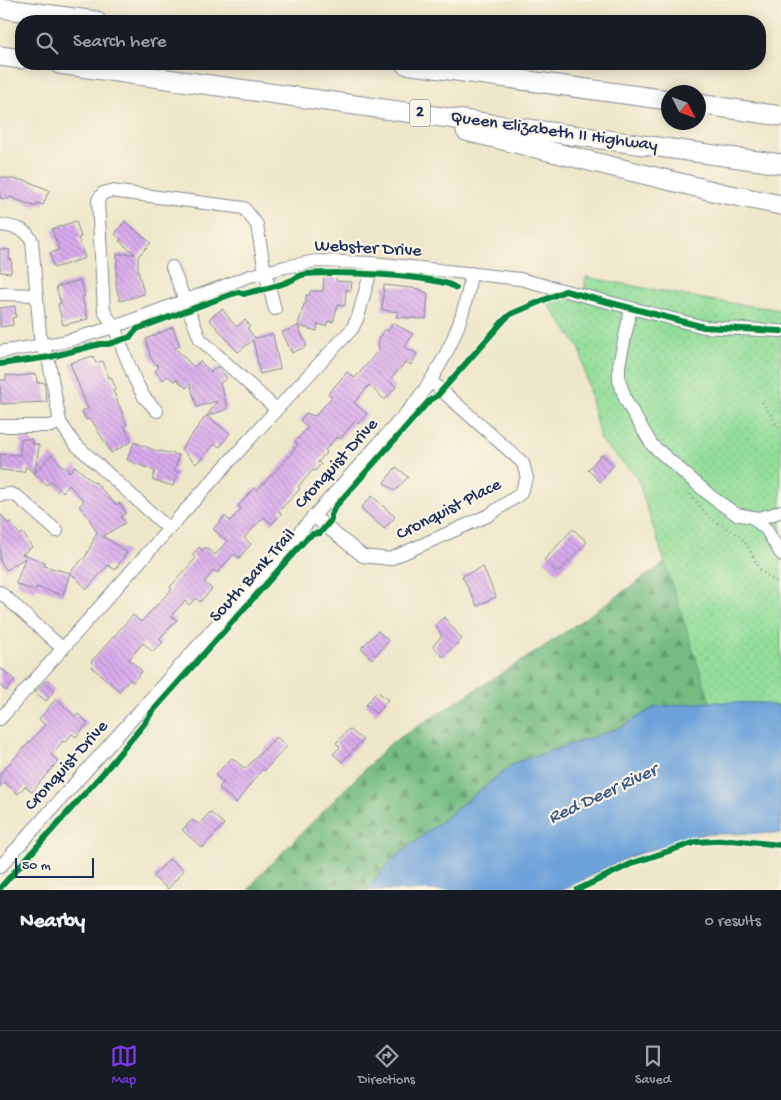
<!DOCTYPE html>
<style>
:root{--surface:#171b24;--page:#242831;--text:#f1f3f6;--muted:#9ea1a6;--line:#363941;--accent:#7c3aed}
body{margin:0;font-family:"Gochi Hand",sans-serif;background:var(--page);color:var(--text)}
.compass{position:absolute;left:661px;top:85px;width:45px;height:45px;border-radius:50%;background:var(--surface);box-shadow:0 2px 12px #0003;rotate:132deg}
.scale{position:absolute;left:15px;bottom:12px;width:79px;box-sizing:border-box;padding-left:5px;border:2px solid #1b2f5e;border-top:0;font-size:14px;line-height:18px;white-space:nowrap;color:#1b2f5e;-webkit-text-stroke:4px #fcf5e5;paint-order:stroke}
.list{margin:0;padding:0;list-style:none}
h2{display:flex;justify-content:space-between;align-items:center;height:65px;margin:0;padding:0 20px;font-size:21px}
h2 small{font-size:16px;font-weight:400;color:var(--muted)}
.icon{flex:none;width:28px;height:28px;fill:none;stroke:currentColor;stroke-width:2;stroke-linecap:round;stroke-linejoin:round}
.map{position:relative;flex:none;width:781px;height:890px;overflow:hidden}
.search{position:absolute;background:var(--surface);box-shadow:0 2px 12px #0003;left:15px;right:15px;top:15px;height:55px;display:flex;align-items:center;gap:12px;box-sizing:border-box;padding:0 18px;border-radius:20px;color:var(--muted);font-size:19px}
.sheet{height:140px;background:var(--surface)}
nav{display:flex;justify-content:space-around;align-items:center;box-sizing:border-box;height:70px;border-top:1px solid var(--line);background:var(--surface);font-size:14px;color:var(--muted)}
nav a{display:grid;justify-items:center;gap:2px}
nav .on{color:var(--accent)}
.map>svg:first-child{display:block}
.forest{fill:url(#forest-firs);stroke:#487670}
.park{fill:url(#park-dots);stroke:#57867c}
.water{fill:#6ca2da;stroke:#44689c}
.building{fill:url(#building-back-hatch)}
.lines{fill:none;stroke-linecap:round;stroke-linejoin:round}
.minor-casing{stroke:#848b94;stroke-width:14}
.highway-casing{stroke:#848b94;stroke-width:21}
.path{stroke:#848b94;stroke-width:2;stroke-dasharray:1 4;stroke-linecap:butt}
.minor{stroke:#fff;stroke-width:12}
.highway{stroke:#fff;stroke-width:19}
.cycleway-casing{stroke:#fcf5e5;stroke-width:9}
.cycleway{stroke:#00873e;stroke-width:6}
.labels{text-anchor:middle;dominant-baseline:central;stroke-width:4.5;stroke-linejoin:round;paint-order:stroke}
.shield{fill:#fcf5e5;stroke:#5e6a86;stroke-width:1}
.shield-label{font-size:16px;font-weight:bold;fill:#1b2f5e}
.street-label{font-size:18px;fill:#1b2f5e;stroke:#fcf5e5}
.water-label{font-size:19px;font-style:italic;fill:#375789;stroke:#fcf5e5}
</style>
<div class="map">
<svg width="781" height="890" viewBox="0 0 781 890">
<defs>
<pattern id="forest-firs" width="22" height="20" patternUnits="userSpaceOnUse" patternTransform="scale(1.25)"><rect width="22" height="20" fill="#76bd82"/><path d="M5 1l3.5 6h-7zM16 11l3.5 6h-7z" fill="#609a6e"/></pattern>
<pattern id="park-dots" width="8" height="8" patternUnits="userSpaceOnUse" patternTransform="scale(1.25)"><rect width="8" height="8" fill="#93de9a"/><path d="M2 2h.1M6 6h.1" fill="none" stroke="#7ebf87" stroke-width="1.8" stroke-linecap="round"/></pattern>
<pattern id="building-back-hatch" width="6" height="6" patternUnits="userSpaceOnUse" patternTransform="scale(1.25)"><rect width="6" height="6" fill="#d9abed"/><path d="M-1 5l2 2M0 0l6 6M5-1l2 2" fill="none" stroke="#af8cc3"/></pattern>
</defs>
<rect width="100%" height="100%" fill="#fcf5e5"/>
<filter id="ink" filterUnits="userSpaceOnUse"><feTurbulence type="fractalNoise" baseFrequency=".02" numOctaves="2"/><feDisplacementMap in="SourceGraphic" scale="10" xChannelSelector="R" yChannelSelector="G"/><feConvolveMatrix kernelMatrix="1 2 1 2 8 2 1 2 1" color-interpolation-filters="sRGB"/></filter>
<filter id="wash" filterUnits="userSpaceOnUse"><feTurbulence type="fractalNoise" baseFrequency=".0096" numOctaves="4" result="noise"/><feDisplacementMap in="SourceGraphic" scale="20" xChannelSelector="R" yChannelSelector="G"/><feGaussianBlur stdDeviation="1.12" result="paint"/><feColorMatrix in="noise" values="0 0 0 0 0 0 0 0 0 0 0 0 0 0 0 0 0 1.4 0 .05"/><feComposite in="paint" operator="in"/></filter>
<g filter="url(#wash)">
<rect width="100%" height="100%" fill="#eee7c9"/>
<polygon class="forest" points="665,563 781,707 762,703 655,707 620,728 514,763 392,860 366,890 249,890 260,875 390,744 539,650"/>
<polygon class="park" points="586,277 709,300 781,310 781,707 762,703 710,702 637,477 600,440 580,349 548,304 563,297 583,301"/>
<polygon class="water" points="710,702 762,703 781,707 781,833 704,834 629,857 563,890 366,890 392,860 515,763 620,728 655,707"/>
<g id="blocks">
<g class="building">
<polygon points="0,177 27,181 49,190 43,205 37,203 36,207 10,197 9,199 0,198"/>
<polygon points="76,221 81,237 78,238 85,258 54,268 50,253 59,250 52,229"/>
<polygon points="125,221 151,243 138,256 138,270 144,294 120,301 116,286 117,254 135,254 119,241 121,239 115,234"/>
<polygon points="0,249 10,250 9,259 12,260 11,273 0,272"/>
<polygon points="324,276 336,277 336,281 352,282 351,290 346,290 345,306 338,305 333,322 328,321 326,326 318,324 317,331 298,326 307,346 292,353 282,332 298,326 304,304 306,304 306,295 310,295 310,291 323,291"/>
<polygon points="80,280 85,296 82,297 88,319 63,325 58,304 61,303 56,287"/>
<polygon points="384,285 420,289 428,294 426,319 396,317 399,312 382,310"/>
<polygon points="15,306 16,317 12,318 13,325 0,327 0,308"/>
<polygon points="222,309 236,327 245,320 250,326 247,328 255,338 273,334 280,369 260,374 253,340 238,352 209,319"/>
<polygon points="393,323 413,334 405,347 417,354 411,365 406,362 389,380 396,387 385,400 369,385 354,403 367,414 358,424 355,421 340,439 337,437 325,450 327,452 318,462 321,464 315,471 313,470 298,487 300,489 279,511 281,514 272,524 264,517 244,538 251,544 239,558 234,554 217,573 214,570 204,582 212,589 200,602 196,598 189,605 185,601 171,616 177,620 159,639 163,642 153,652 143,643 129,659 142,671 133,682 130,679 119,691 92,667 94,665 91,662 133,615 141,622 172,589 170,587 196,558 192,555 199,547 203,551 205,547 215,555 227,541 213,529 225,516 230,521 241,509 238,506 254,488 257,490 287,459 298,444 295,442 308,427 300,420 306,413 315,416 332,397 328,394 347,372 355,378 379,350 378,341 385,329 388,331"/>
<polygon points="173,327 180,346 175,348 194,367 200,361 211,372 217,366 227,378 220,383 228,409 207,416 217,401 197,407 190,384 186,388 176,379 174,381 168,376 163,380 155,371 159,367 151,359 146,339"/>
<polygon points="93,356 96,363 103,361 109,378 111,377 116,389 113,390 127,425 124,426 132,441 111,453 91,419 86,420 82,411 88,409 70,363"/>
<polygon points="36,374 37,383 44,382 47,402 1,404 0,380 6,380 6,375 19,376"/>
<polygon points="206,416 230,433 220,447 215,444 196,464 181,449"/>
<polygon points="21,439 32,439 31,443 39,445 35,473 51,455 69,472 75,466 94,483 95,482 116,505 120,503 126,513 121,517 125,523 103,536 127,552 115,570 108,565 87,589 70,572 86,556 97,532 86,514 79,506 84,501 69,485 63,492 51,481 47,485 26,466 24,472 0,470 0,454 20,455"/>
<polygon points="134,442 159,452 160,451 179,455 174,471 178,472 173,486 152,480 155,471 127,460"/>
<polygon points="602,454 614,465 600,482 588,470"/>
<polygon points="396,467 408,477 395,491 384,483"/>
<polygon points="372,496 395,517 384,529 361,508"/>
<polygon points="0,514 8,523 10,522 20,535 23,533 32,547 22,554 45,562 44,566 70,573 63,595 36,587 35,591 16,584 25,558 6,570 0,561"/>
<polygon points="573,529 587,542 558,573 544,560"/>
<polygon points="483,567 496,597 477,606 462,576"/>
<polygon points="444,617 462,639 443,657 433,646 442,636 435,625"/>
<polygon points="378,631 389,641 372,659 361,648"/>
<polygon points="0,667 15,680 6,691 0,686"/>
<polygon points="45,681 55,690 46,701 35,692"/>
<polygon points="377,691 388,700 376,714 366,705"/>
<polygon points="56,699 76,717 78,714 88,723 76,737 72,734 65,742 63,741 51,755 58,761 32,792 25,786 18,794 4,782 0,787 0,774 45,725 39,719"/>
<polygon points="349,729 363,740 342,762 333,754 340,747 336,743"/>
<polygon points="276,737 287,746 264,771 262,769 236,803 219,788 223,782 215,775 232,758 245,769"/>
<polygon points="210,812 224,824 202,848 182,830 192,820 199,824"/>
<polygon points="169,859 184,870 168,889 153,877"/>
</g>
</g>
</g>
<g filter="url(#ink)">
<use href="#blocks" fill-opacity="0" stroke="#848b94" stroke-width="1"/>
<g class="lines">
<g class="minor-casing">
<g id="minor">
<path d="M0,225C14,227 26,228 32,241L41,346L48,357L60,422L74,443L168,528"/>
<polyline points="172,267 200,339 276,409"/>
<polyline points="0,294 37,295"/>
<polyline points="631,308 619,365 619,380 626,401 652,445 713,498 736,514 757,518 771,515 781,511"/>
<polyline points="0,352 63,342 114,327 250,276 285,267 316,261 373,263 520,279 704,327 781,331"/>
<polyline points="157,411 144,397 135,380 114,327 104,311 98,200 103,193 111,191 244,208 257,225 265,272 275,309"/>
<polyline points="0,426 51,426 60,422"/>
<polyline points="0,495 11,494 18,497 57,531"/>
<polyline points="313,516 363,556 390,559 489,515 520,494 527,478 523,463 431,381"/>
<polyline points="753,518 766,529 781,554"/>
<polyline points="0,592 63,649"/>
<path d="M0,719C117,588 231,456 352,329L358,317L373,263"/>
<path d="M0,867L414,404C444,365 465,323 471,273"/>
</g>
</g>
<g class="highway-casing">
<g id="highway">
<polyline points="0,8 96,21"/>
<polyline points="0,56 21,59"/>
<polyline points="59,64 781,164"/>
<polyline points="405,64 668,100"/>
<polyline points="698,104 781,116"/>
<polyline points="466,131 721,193 781,205"/>
</g>
</g>
<g class="path">
<polyline points="762,402 781,431"/>
<polyline points="690,494 710,518 740,536 747,545 761,571 781,585"/>
</g>
<use href="#minor" class="minor"/>
<use href="#highway" class="highway"/>
<g class="cycleway-casing">
<g id="cycleway">
<path d="M0,364L50,357L100,344H109L130,337L137,329L232,294L239,292L244,294C258,290 278,287 292,280C295,279 297,276 302,275C323,270 442,275 456,288"/>
<polyline points="0,888 104,772 144,724 152,712 307,538 313,534 320,533 331,520 331,515 335,507 429,401 437,396 505,319 511,314 565,291 704,327 781,331"/>
<polyline points="577,890 633,863 696,842 731,840 781,845"/>
</g>
</g>
<use href="#cycleway" class="cycleway"/>
</g>
</g>
<g class="labels">
<rect class="shield" x="410" y="99.5" width="20" height="27" rx="4"/>
<g class="shield-label">
<text x="420" y="113">2</text>
</g>
<g class="street-label">
<text transform="translate(554 132) rotate(8)">Queen Elizabeth II Highway</text>
<text transform="translate(368 249) rotate(3)">Webster Drive</text>
<text transform="translate(337 464) rotate(-48)">Cronquist Drive</text>
<text transform="translate(449 510) rotate(-27)">Cronquist Place</text>
<text transform="translate(253 576) rotate(-48)">South Bank Trail</text>
<text transform="translate(67 766) rotate(-48)">Cronquist Drive</text>
</g>
<g class="water-label">
<text transform="translate(603 795) rotate(-25)">Red Deer River</text>
</g>
</g>
</svg>
<svg class="compass" viewBox="-18 -18 36 36"><path d="M0-13l5 13h-10z" fill="#e53935"/><path d="M0 13l5-13h-10z" fill="#9ea1a6"/></svg>
<div class="scale">50 m</div>
<div class="search"><svg class="icon" aria-label="search" viewBox="0 0 24 24"><circle cx="10" cy="10" r="6"/><path d="M15 15l6 6"/></svg>Search here</div>
</div>
<section class="sheet">
<h2>Nearby<small>0 results</small></h2>
<ul class="list">
</ul>
</section>
<nav>
<a class="on"><svg class="icon" aria-label="map" viewBox="0 0 24 24"><path d="M3 6l6-2 6 2 6-2v14l-6 2-6-2-6 2zM9 4v14M15 6v14"/></svg>Map</a>
<a><svg class="icon" aria-label="directions" viewBox="0 0 24 24"><path d="M12 3l9 9-9 9-9-9zM9 14v-3h6M13 9l2 2-2 2"/></svg>Directions</a>
<a><svg class="icon" aria-label="saved" viewBox="0 0 24 24"><path d="M7 4h10v16l-5-4-5 4z"/></svg>Saved</a>
</nav>
